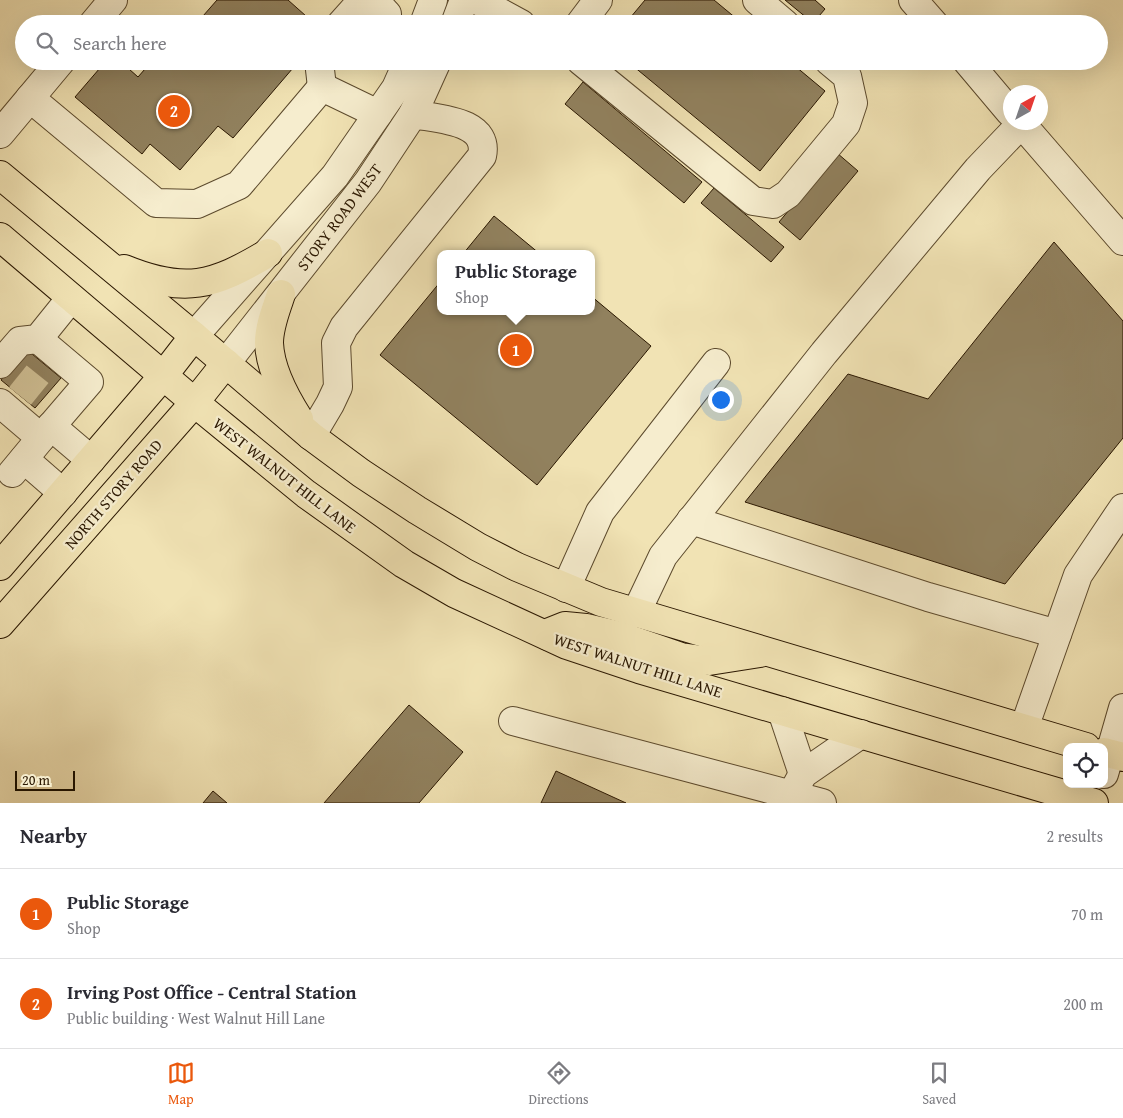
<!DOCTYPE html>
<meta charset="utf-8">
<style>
:root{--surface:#fff;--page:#f7f7f7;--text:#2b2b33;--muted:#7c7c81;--line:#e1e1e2;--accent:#ea580c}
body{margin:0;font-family:"Gentium Book Plus",serif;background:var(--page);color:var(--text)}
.controls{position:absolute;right:15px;bottom:15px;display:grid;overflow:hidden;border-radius:10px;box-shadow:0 5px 20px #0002}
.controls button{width:45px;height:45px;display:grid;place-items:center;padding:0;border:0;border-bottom:1px solid var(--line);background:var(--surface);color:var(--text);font:25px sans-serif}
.compass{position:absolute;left:1003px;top:85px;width:45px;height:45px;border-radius:50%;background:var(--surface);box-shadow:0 5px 20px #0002;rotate:40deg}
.scale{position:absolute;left:15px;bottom:12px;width:60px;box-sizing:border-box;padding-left:5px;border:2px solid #2a1700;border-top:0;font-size:14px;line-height:18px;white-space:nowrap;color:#2a1700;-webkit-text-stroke:4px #f6edce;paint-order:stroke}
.you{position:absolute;left:720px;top:399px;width:18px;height:18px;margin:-12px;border:4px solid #fff;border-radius:50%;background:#1a73e8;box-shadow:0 0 0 8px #1a73e833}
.badge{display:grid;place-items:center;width:32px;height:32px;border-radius:50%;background:var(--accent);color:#fff;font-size:16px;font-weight:700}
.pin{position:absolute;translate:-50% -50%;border:2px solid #fff;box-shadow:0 1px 5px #0006}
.popup{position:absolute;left:437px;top:250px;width:158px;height:65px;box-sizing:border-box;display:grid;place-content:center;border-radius:10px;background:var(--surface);filter:drop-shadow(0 1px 4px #0005);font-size:16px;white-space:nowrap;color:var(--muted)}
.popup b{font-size:19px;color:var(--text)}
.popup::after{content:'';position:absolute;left:50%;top:100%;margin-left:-10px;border:10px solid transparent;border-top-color:var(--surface)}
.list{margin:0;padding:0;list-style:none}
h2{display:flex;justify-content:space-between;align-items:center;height:65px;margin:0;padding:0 20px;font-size:21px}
h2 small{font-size:16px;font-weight:400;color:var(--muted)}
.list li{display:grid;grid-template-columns:32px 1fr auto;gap:15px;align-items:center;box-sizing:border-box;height:90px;padding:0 20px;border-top:1px solid var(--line)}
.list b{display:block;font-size:19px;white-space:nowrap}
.list p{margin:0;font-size:16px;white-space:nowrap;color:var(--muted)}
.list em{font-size:16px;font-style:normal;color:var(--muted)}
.icon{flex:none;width:28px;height:28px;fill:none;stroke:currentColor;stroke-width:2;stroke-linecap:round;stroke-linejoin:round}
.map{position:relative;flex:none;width:1123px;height:803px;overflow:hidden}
.search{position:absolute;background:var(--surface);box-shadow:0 5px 20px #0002;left:15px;right:15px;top:15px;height:55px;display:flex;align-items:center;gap:12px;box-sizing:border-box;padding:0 18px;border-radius:28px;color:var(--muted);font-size:19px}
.sheet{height:245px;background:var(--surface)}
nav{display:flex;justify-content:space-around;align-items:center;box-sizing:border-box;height:70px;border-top:1px solid var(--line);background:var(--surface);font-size:14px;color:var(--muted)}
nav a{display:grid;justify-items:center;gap:2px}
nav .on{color:var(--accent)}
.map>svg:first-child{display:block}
.building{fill:#91815e;stroke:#2a1700}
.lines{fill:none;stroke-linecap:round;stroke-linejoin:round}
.minor-tunnel{stroke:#d3c499;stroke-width:28;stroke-dasharray:28 14;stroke-linecap:butt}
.minor-casing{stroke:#5c4a2d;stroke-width:30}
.major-casing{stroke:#2a1700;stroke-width:30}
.minor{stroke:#f6edce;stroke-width:28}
.major{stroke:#f1e3b4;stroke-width:28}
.labels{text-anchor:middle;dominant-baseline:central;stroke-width:4.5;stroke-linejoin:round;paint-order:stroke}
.street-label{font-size:16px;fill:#2a1700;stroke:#f6edce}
</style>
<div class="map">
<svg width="1123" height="803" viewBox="0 0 1123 803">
<rect width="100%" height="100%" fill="#f1e3b4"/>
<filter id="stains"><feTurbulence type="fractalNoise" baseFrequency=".004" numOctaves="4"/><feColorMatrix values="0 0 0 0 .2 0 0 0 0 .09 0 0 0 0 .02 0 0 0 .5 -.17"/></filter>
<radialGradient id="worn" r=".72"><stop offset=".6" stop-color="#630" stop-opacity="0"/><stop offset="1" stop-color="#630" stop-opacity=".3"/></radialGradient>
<g class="building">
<polygon points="217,0 288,0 315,24 196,24"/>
<polygon points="645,0 714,0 743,24 625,24"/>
<polygon points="785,0 815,0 825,9 813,23"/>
<polygon points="106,61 120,61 138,77 152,61 299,61 233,138 218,126 180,170 150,144 142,154 75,97"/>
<polygon points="627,61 789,61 825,91 760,171"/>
<polygon points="583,82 702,182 684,203 565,104"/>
<polygon points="837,153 858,171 800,240 779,222"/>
<polygon points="714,188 784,247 771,262 701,203"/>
<polygon points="494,216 540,254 463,254"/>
<polygon points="1054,242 1123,321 1123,438 1005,584 745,502 848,374 928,399"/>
<polygon points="441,281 441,311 591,311 591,296 651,346 537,485 380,355"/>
<polygon points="26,349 61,378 35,408 1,380"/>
<polygon points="409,705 463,752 419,803 324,803"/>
<polygon points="556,771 626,803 541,803"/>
<polygon points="213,791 227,803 203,803"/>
</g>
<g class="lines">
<polyline class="minor-tunnel" points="20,396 45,365"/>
<g class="minor-casing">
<g id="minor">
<polyline points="374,0 387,14 387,24"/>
<polyline points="477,0 521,24"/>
<polyline points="757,0 785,24"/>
<polyline points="913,0 934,24"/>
<polyline points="93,24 113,0"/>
<polyline points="341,24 359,4 370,0"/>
<polyline points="424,24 433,0"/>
<polyline points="455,24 464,0"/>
<polyline points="580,24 598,0"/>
<polyline points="319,61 322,87"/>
<polyline points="581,61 753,201 773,204 788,194 846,124 853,103 847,76 829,61"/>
<polyline points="967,61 1010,112"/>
<polyline points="30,98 156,203 197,204 239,185 322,87 378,114"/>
<polyline points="1020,122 1123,241"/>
<polyline points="0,134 61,61"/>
<polyline points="194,336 335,176 396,88 408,61"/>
<polyline points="38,339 89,382 41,438"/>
<polyline points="226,363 368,182 413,114 437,61"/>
<polyline points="0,364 20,341 38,339 71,298"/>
<polyline points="0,403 41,438 12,473"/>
<polyline points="51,426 91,460"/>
<path d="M311,436L330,404L338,387L336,343L344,327L482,156C490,120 437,119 413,114"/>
<polyline points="24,459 63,493"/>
<polyline points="691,520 928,597 1057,634"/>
<polyline points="566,588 600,512 716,363"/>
<polyline points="636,613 663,556 824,353 978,169 1021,124"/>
<polyline points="782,711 803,774"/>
<polyline points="513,721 822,803"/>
<polyline points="1024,728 1078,575 1123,508"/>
<polyline points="1104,774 1123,708"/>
<polyline points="787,803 803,774 861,734"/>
</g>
</g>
<g class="major-casing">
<g id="major">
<polyline points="0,175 194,336 311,436 361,473 417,510 478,547 517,567 601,602 1086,747"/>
<polyline points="0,237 206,412 306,494 404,564 454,593 567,645 639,669 1094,803"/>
<path d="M124,269C185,294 213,286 268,253"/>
<path d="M281,294C276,310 269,326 269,343C270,369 285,397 299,419"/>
<polyline points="0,566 163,376 194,336"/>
<polyline points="0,624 195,402 226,363"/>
<polyline points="548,636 550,632 565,626 586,628 620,636 681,657 709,661 760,653"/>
<polyline points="1104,752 1123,757"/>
</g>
</g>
<use href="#minor" class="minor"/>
<use href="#major" class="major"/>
</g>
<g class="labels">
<g class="street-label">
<text transform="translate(339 217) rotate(-53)">STORY ROAD WEST</text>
<text transform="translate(285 475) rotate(38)">WEST WALNUT HILL LANE</text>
<text transform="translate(113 494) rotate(-49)">NORTH STORY ROAD</text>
<text transform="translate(638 665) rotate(18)">WEST WALNUT HILL LANE</text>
</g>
</g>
<rect width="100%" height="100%" filter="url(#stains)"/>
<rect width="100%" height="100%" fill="url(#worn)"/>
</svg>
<div class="controls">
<button><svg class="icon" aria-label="locate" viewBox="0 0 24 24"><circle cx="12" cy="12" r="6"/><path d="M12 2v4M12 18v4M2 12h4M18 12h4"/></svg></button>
</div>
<svg class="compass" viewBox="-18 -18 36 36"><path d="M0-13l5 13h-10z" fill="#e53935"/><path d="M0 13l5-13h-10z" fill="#7c7c81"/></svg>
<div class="scale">20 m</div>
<div class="you"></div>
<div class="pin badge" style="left:516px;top:350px">1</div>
<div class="popup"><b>Public Storage</b>Shop</div>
<div class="pin badge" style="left:174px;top:111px">2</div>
<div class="search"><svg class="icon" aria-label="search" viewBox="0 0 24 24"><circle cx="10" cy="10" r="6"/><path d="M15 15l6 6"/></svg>Search here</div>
</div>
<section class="sheet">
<h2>Nearby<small>2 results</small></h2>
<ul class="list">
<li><span class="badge">1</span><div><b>Public Storage</b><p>Shop</p></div><em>70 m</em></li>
<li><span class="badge">2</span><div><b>Irving Post Office - Central Station</b><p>Public building · West Walnut Hill Lane</p></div><em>200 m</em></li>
</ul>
</section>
<nav>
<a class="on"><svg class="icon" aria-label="map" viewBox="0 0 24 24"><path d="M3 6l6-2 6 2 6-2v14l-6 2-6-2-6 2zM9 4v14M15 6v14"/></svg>Map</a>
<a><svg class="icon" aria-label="directions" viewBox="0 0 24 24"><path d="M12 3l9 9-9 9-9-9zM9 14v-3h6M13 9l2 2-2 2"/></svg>Directions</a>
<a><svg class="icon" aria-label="saved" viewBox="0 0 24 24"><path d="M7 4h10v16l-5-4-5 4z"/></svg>Saved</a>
</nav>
